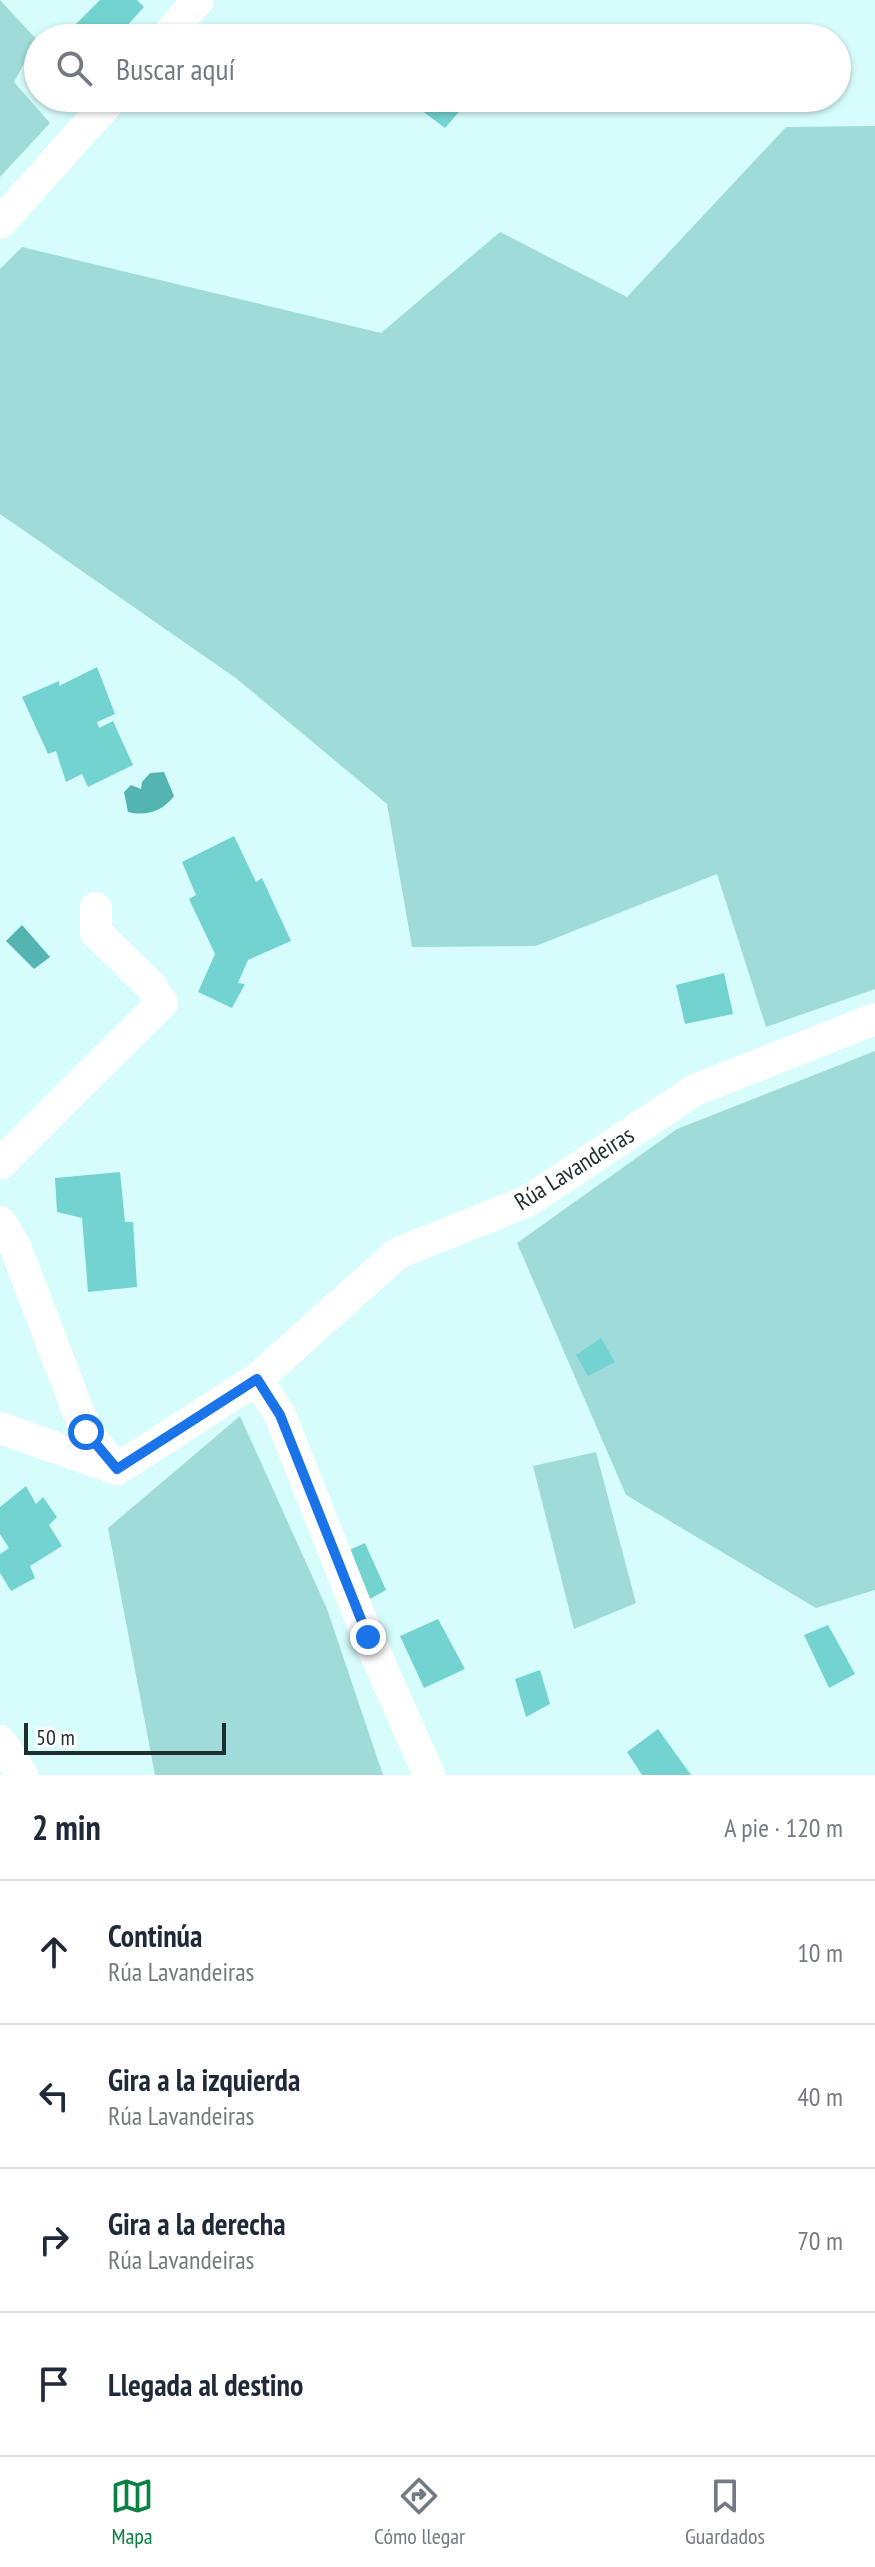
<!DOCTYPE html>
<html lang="es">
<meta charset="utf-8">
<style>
:root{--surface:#fff;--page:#f6f6f7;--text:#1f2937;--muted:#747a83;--line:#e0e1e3;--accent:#0b8043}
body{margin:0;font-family:"PT Sans Narrow",sans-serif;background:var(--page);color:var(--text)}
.scale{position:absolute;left:24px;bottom:20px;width:202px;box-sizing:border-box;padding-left:8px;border:4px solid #1e2e2d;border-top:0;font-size:22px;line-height:28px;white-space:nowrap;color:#1e2e2d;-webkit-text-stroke:6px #fff;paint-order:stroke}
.stop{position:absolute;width:24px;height:24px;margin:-18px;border:6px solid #1a73e8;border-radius:50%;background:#fff}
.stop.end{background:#1a73e8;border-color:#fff;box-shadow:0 2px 8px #0008}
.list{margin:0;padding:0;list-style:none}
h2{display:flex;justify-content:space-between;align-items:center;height:104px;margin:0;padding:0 32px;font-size:34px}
h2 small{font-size:26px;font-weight:400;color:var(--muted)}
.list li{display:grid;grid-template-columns:52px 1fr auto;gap:24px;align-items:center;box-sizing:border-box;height:144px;padding:0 32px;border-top:2px solid var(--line)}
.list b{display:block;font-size:30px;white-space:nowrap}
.list p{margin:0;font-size:26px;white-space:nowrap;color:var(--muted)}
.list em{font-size:26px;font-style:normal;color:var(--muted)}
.icon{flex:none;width:44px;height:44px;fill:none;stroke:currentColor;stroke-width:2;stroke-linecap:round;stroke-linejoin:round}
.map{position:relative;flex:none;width:875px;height:1775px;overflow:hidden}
.search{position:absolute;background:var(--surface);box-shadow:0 2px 6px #0004;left:24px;right:24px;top:24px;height:88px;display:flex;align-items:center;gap:20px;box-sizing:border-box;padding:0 28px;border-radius:44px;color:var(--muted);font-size:30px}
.sheet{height:680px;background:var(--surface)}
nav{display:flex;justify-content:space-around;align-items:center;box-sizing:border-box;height:112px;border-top:2px solid var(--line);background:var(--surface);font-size:22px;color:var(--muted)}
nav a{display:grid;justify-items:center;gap:4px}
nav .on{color:var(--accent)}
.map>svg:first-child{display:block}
.green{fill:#9fdbd9}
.water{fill:#53b4b2}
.building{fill:#73d3d0}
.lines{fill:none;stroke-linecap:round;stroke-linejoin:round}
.minor{stroke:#fff;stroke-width:32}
.route{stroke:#1a73e8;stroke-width:10}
.labels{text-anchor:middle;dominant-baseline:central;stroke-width:7;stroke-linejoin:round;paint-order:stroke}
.street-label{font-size:24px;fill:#1e2e2d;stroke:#fff}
</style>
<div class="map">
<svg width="875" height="1775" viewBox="0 0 875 1775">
<rect width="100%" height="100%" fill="#d6fdfc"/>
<g class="green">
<polygon points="0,0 37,40 14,82 50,123 0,177"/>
<polygon points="875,126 875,989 766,1027 717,874 536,946 412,947 387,804 237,679 0,514 0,269 22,247 381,333 500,232 627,297 786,127"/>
<polygon points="875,1051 875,1590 816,1608 626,1495 517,1243 677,1129"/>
<polygon points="240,1416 327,1609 383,1775 155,1775 108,1528"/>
<polygon points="596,1452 636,1603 574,1629 533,1466"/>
</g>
<g class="water">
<path d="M164,772L174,796C164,810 147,817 128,812L124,792L131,785L141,789L142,782L150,773Z"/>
<polygon points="22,925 50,957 34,969 6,941"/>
</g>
<g class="building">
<polygon points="100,0 137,0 144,7 116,38 62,38"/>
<polygon points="405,98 471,98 445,128"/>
<polygon points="97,667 115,714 97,722 99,728 113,721 133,765 88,787 82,774 66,782 56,751 48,754 22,697 59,681 59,686"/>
<polygon points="234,836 256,882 262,878 291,941 248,960 238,983 245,984 232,1008 198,992 215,954 189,899 196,895 182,862"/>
<polygon points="724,973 733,1014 685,1024 676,985"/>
<polygon points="120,1172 125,1222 133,1222 137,1287 88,1292 82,1218 57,1212 55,1178"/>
<polygon points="601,1338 615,1362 588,1376 576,1355"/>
<polygon points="26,1486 36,1504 43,1497 57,1517 49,1525 62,1546 30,1566 35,1578 11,1591 0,1573 0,1554 9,1548 0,1534 0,1507"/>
<polygon points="365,1543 386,1590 368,1600 347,1551"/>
<polygon points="438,1619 465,1669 424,1688 400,1636"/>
<polygon points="828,1625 855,1674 829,1688 804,1635"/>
<polygon points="540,1670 550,1704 526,1717 515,1679"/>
<polygon points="658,1729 691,1775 642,1775 627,1752"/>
</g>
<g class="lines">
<g class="minor">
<polyline points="165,38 198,0"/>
<polyline points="0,223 112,98"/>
<polyline points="0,1164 162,1003 151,986 96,932 96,908"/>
<polyline points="0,1222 15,1246 86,1432 117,1469"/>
<polyline points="257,1379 280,1415 368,1637 429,1775"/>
<polyline points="0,1428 114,1468"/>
<polyline points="117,1469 257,1379 398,1253 528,1201 695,1090 875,1019"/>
<polyline points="0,1741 22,1775"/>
</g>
</g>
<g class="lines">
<polyline class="route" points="86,1432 117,1469 257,1379 280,1415 368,1637"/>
</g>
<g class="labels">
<g class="street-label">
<text transform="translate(574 1168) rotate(-32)">Rúa Lavandeiras</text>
</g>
</g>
</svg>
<div class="scale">50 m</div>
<div class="stop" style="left:86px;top:1432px"></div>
<div class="stop end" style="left:368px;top:1637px"></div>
<div class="search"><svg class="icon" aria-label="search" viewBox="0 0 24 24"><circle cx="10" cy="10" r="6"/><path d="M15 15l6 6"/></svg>Buscar aquí</div>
</div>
<section class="sheet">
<h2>2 min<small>A pie · 120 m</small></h2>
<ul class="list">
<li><svg class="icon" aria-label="ahead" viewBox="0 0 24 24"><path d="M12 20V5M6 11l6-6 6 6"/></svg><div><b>Continúa</b><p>Rúa Lavandeiras</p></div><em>10 m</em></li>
<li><svg class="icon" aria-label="left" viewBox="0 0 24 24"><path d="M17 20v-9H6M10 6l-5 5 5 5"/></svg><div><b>Gira a la izquierda</b><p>Rúa Lavandeiras</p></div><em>40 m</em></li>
<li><svg class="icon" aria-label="right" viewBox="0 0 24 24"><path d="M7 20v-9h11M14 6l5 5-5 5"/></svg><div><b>Gira a la derecha</b><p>Rúa Lavandeiras</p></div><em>70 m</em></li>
<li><svg class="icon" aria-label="arrive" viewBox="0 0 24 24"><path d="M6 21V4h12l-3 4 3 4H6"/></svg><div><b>Llegada al destino</b></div></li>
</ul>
</section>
<nav>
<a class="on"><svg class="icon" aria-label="map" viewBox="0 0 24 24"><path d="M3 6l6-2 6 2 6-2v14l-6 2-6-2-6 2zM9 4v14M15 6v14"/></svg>Mapa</a>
<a><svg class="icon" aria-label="directions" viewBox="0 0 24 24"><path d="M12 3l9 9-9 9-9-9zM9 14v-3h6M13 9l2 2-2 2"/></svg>Cómo llegar</a>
<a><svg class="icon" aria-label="saved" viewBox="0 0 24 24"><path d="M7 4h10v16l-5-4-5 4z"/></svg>Guardados</a>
</nav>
